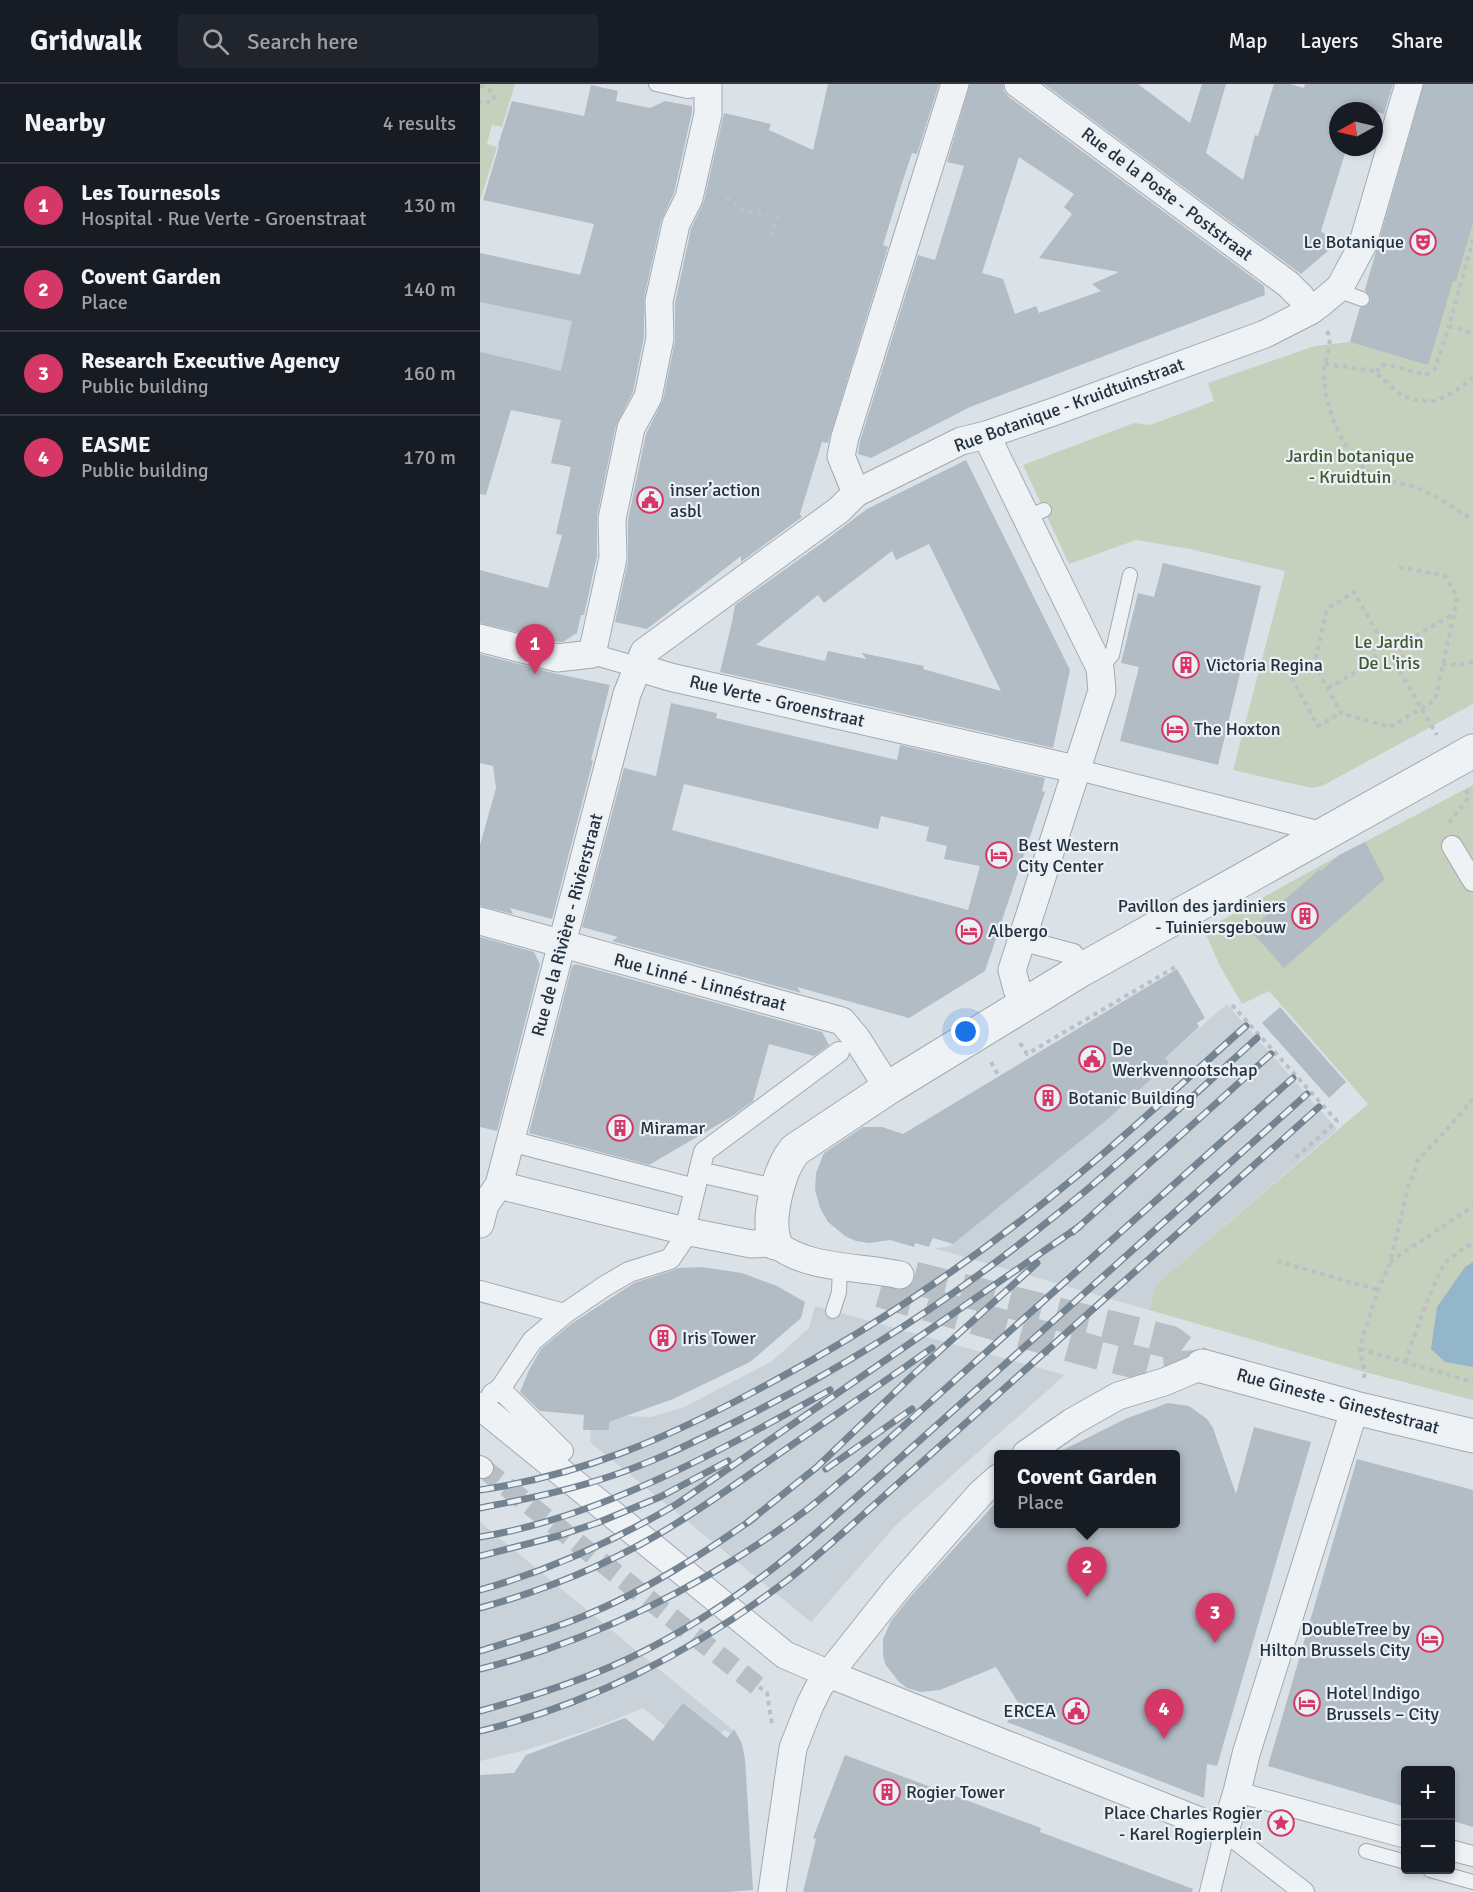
<!DOCTYPE html>
<meta charset="utf-8">
<style>
:root{--surface:#171b24;--page:#20242c;--text:#f1f3f6;--muted:#9ea1a6;--line:#363941;--accent:#d53767}
body{margin:0;font-family:Signika,sans-serif;background:var(--page);color:var(--text)}
.controls{position:absolute;right:18px;bottom:18px;display:grid;overflow:hidden;border-radius:6px;box-shadow:0 3px 9px #0003}
.controls button{width:54px;height:54px;display:grid;place-items:center;padding:0;border:0;border-bottom:2px solid var(--line);background:var(--surface);color:var(--text);font:30px sans-serif}
.compass{position:absolute;left:849px;top:18px;width:54px;height:54px;border-radius:50%;background:var(--surface);box-shadow:0 3px 9px #0003;rotate:262deg}
.you{position:absolute;left:486px;top:948px;width:21px;height:21px;margin:-15px;border:4px solid #fff;border-radius:50%;background:#1a73e8;box-shadow:0 0 0 9px #1a73e833}
.badge{display:grid;place-items:center;width:39px;height:39px;border-radius:50%;background:var(--accent);color:#fff;font-size:20px;font-weight:700}
.pin{position:absolute;translate:-50% -50px;filter:drop-shadow(0 2px 3px #0008)}
.pin::after{content:'';position:absolute;top:32px;width:21px;height:18px;background:inherit;clip-path:polygon(0 0,100% 0,50% 100%)}
.popup{position:absolute;left:514px;top:1366px;width:186px;height:78px;box-sizing:border-box;display:grid;place-content:center;border-radius:6px;background:var(--surface);filter:drop-shadow(0 2px 4px #0005);font-size:20px;white-space:nowrap;color:var(--muted)}
.popup b{font-size:22px;color:var(--text)}
.popup::after{content:'';position:absolute;left:50%;top:100%;margin-left:-12px;border:12px solid transparent;border-top-color:var(--surface)}
.list{margin:0;padding:0;list-style:none}
h2{display:flex;justify-content:space-between;align-items:center;height:78px;margin:0;padding:0 24px;font-size:26px}
h2 small{font-size:20px;font-weight:400;color:var(--muted)}
.list li{display:grid;grid-template-columns:39px 1fr auto;gap:18px;align-items:center;box-sizing:border-box;height:84px;padding:0 24px;border-top:2px solid var(--line)}
.list b{display:block;font-size:22px;white-space:nowrap}
.list p{margin:0;font-size:20px;white-space:nowrap;color:var(--muted)}
.list em{font-size:20px;font-style:normal;color:var(--muted)}
.icon{flex:none;width:33px;height:33px;fill:none;stroke:currentColor;stroke-width:2;stroke-linecap:round;stroke-linejoin:round}
.map{position:relative;flex:none;width:993px;height:1808px;overflow:hidden}
header{display:flex;align-items:center;gap:36px;box-sizing:border-box;height:84px;padding:0 30px;background:var(--surface);border-bottom:2px solid var(--line)}
header strong{font-size:28px}
nav{display:flex;gap:33px;margin-inline-start:auto;font-size:21px}
.search{width:420px;height:54px;background:var(--page);display:flex;align-items:center;gap:15px;box-sizing:border-box;padding:0 21px;border-radius:6px;color:var(--muted);font-size:22px}
main{display:flex}
aside{flex:1;background:var(--surface)}
.map>svg:first-child{display:block}
.built{fill:#c9d1d9}
.green{fill:#c5d1bc}
.water{fill:#94b6ca}
.building{fill:#b2bcc4;fill-rule:evenodd}
.lines{fill:none;stroke-linecap:round;stroke-linejoin:round}
.pedestrian-tunnel{stroke:#b7bfc5;stroke-width:20;stroke-dasharray:20 10;stroke-linecap:butt}
.tertiary-tunnel{stroke:#b7bfc5;stroke-width:33;stroke-dasharray:33 16;stroke-linecap:butt}
.service-casing{stroke:#a1a9b1;stroke-width:16}
.pedestrian-casing{stroke:#a1a9b1;stroke-width:22}
.minor-casing{stroke:#a1a9b1;stroke-width:29}
.tertiary-casing{stroke:#a1a9b1;stroke-width:35}
.path{stroke:#bac0c5;stroke-width:4;stroke-dasharray:4.5 4.5;stroke-linecap:butt}
.service{stroke:#eef2f5;stroke-width:14}
.pedestrian{stroke:#eef2f5;stroke-width:20}
.minor{stroke:#eef2f5;stroke-width:27}
.tertiary{stroke:#eef2f5;stroke-width:33}
.rail-casing{stroke:#748391;stroke-width:7}
.rail{stroke:#ebf0f5;stroke-width:4.5;stroke-dasharray:14;stroke-linecap:butt}
.labels{text-anchor:middle;dominant-baseline:central;stroke-width:4.5;stroke-linejoin:round;paint-order:stroke}
.street-label{font-size:18px;fill:#25313e;stroke:#ebf0f5}
.poi-label{font-size:18px;fill:#25313e;stroke:#ebf0f5;text-anchor:start}
.park-label{font-size:18px;fill:#3f5a31;stroke:#ebf0f5}
</style>
<header>
<strong>Gridwalk</strong>
<div class="search"><svg class="icon" aria-label="search" viewBox="0 0 24 24"><circle cx="10" cy="10" r="6"/><path d="M15 15l6 6"/></svg>Search here</div>
<nav><a>Map</a><a>Layers</a><a>Share</a></nav>
</header>
<main>
<aside>
<h2>Nearby<small>4 results</small></h2>
<ul class="list">
<li><span class="badge">1</span><div><b>Les Tournesols</b><p>Hospital · Rue Verte - Groenstraat</p></div><em>130 m</em></li>
<li><span class="badge">2</span><div><b>Covent Garden</b><p>Place</p></div><em>140 m</em></li>
<li><span class="badge">3</span><div><b>Research Executive Agency</b><p>Public building</p></div><em>160 m</em></li>
<li><span class="badge">4</span><div><b>EASME</b><p>Public building</p></div><em>170 m</em></li>
</ul>
</aside>
<div class="map">
<svg width="993" height="1808" viewBox="0 0 993 1808">
<rect width="100%" height="100%" fill="#dbe2e7"/>
<g class="built">
<polygon points="0,169 102,191 102,194 169,210 140,344 104,336 100,340 3,320 0,326"/>
<polygon points="747,920 857,1045 676,1200 669,1226 453,1164 467,1163 473,1160 628,1035 689,980 685,974"/>
<polygon points="335,1222 585,1291 416,1441 331,1538 110,1358 112,1331 171,1333 204,1323 291,1278 329,1244"/>
<polygon points="0,1438 253,1646 250,1649 244,1646 223,1672 163,1624 108,1646 46,1666 0,1677"/>
</g>
<g class="green">
<polygon points="0,0 35,0 22,43 12,41 7,60 17,63 0,117"/>
<polygon points="944,0 993,0 993,620 842,702 832,704 753,686 805,487 710,465 656,456 589,480 543,381 654,339 670,341 734,317 728,299 835,262 870,258"/>
<polygon points="993,701 993,1316 885,1288 669,1226 676,1200 888,1020 789,907 762,920 740,882 724,846 858,772"/>
</g>
<polygon class="water" points="993,1178 993,1283 965,1278 951,1265 957,1223 985,1183"/>
<g class="building">
<polygon points="348,0 459,0 437,70 432,69 422,99 403,161 408,163 348,359 342,358 320,430 322,433 261,478 261,472 167,545 135,538 148,477 148,436 166,350 183,316 195,257 195,219 211,145 224,117 244,29 291,40 289,46 333,66"/>
<path d="M490,0H523L524,7L529,13L784,202L785,211L490,323L391,374L378,370L380,357L438,171L455,176L484,82L467,78ZM539,73L594,110L584,123L592,130L559,174L639,188L612,200L621,207L559,229L556,222L535,230L523,195L502,189Z"/>
<polygon points="564,0 658,0 710,39 722,0 746,0 726,69 763,96 775,51 778,52 794,0 810,0 824,4 825,0 913,0 904,30 879,22 877,27 858,27 858,63 867,63 841,147 856,160 821,190"/>
<polygon points="944,0 993,0 993,139 976,198 973,197 948,281 870,258 880,224 887,222 891,217 889,210 885,206"/>
<polygon points="111,1 138,7 136,17 170,24 185,17 212,22 212,28 194,109 181,137 164,214 164,253 153,308 136,341 117,432 117,472 104,531 101,531 97,549 83,558 78,558 0,539 0,486 68,504 82,451 76,450 91,383 71,379 81,336 31,326 6,411 0,410 0,268 81,287 92,237 0,218 0,169 100,191 114,140 3,116 19,62 18,61 32,17 104,32"/>
<path d="M486,376L590,586L573,664L240,588L252,538L255,521L342,459L387,425ZM449,460L521,607L443,585L444,582L382,569L386,575L348,567L345,577L276,561L338,511L344,519L412,467L416,476Z"/>
<polygon points="683,479 781,502 738,681 640,657 659,583 641,579 658,509 674,513"/>
<polygon points="0,570 73,589 130,601 111,676 113,677 72,835 30,824 33,830 0,822 0,761 16,704 13,682 0,679"/>
<path d="M191,619L237,629L236,634L417,676L420,661L565,694L562,707L565,708L505,887L429,934L317,903L321,909L132,857L138,853L102,843L144,684L176,692ZM204,700L398,745L401,732L449,743L446,757L467,762L464,775L500,782L488,826L192,746Z"/>
<polygon points="885,758 905,795 804,884 770,846 840,785 841,787 859,771"/>
<polygon points="0,853 54,868 60,880 17,1047 0,1043"/>
<polygon points="96,880 342,948 349,961 334,972 289,960 273,1017 251,1033 169,1081 49,1049 92,882"/>
<polygon points="697,885 725,934 717,939 719,943 685,974 689,979 628,1035 473,1160 453,1154 449,1163 435,1159 434,1163 410,1156 389,1159 376,1157 365,1152 348,1138 340,1124 335,1106 336,1089 344,1069 383,1043 402,1043 423,1050"/>
<polygon points="800,923 866,998 849,1014 782,939"/>
<polygon points="222,1183 262,1189 297,1202 325,1218 321,1234 270,1278 193,1315 129,1338 129,1346 103,1346 104,1331 60,1327 40,1308 49,1286 61,1265 91,1240 154,1199 194,1186 198,1184"/>
<polygon points="688,1319 709,1322 727,1335 733,1344 756,1410 774,1343 831,1358 737,1682 727,1680 724,1714 527,1638 539,1620 516,1583 460,1606 441,1608 427,1604 419,1598 405,1580 403,1570 403,1555 411,1537 430,1513 519,1415 519,1440 696,1440 696,1371 573,1371 645,1335"/>
<polygon points="877,1375 993,1406 993,1743 970,1736 970,1686 926,1686 926,1723 788,1682"/>
<polygon points="203,1619 247,1654 254,1645 262,1660 265,1675 273,1806 247,1808 0,1808 0,1691 34,1689 46,1671 145,1634 173,1657"/>
<polygon points="365,1671 561,1744 560,1748 713,1805 712,1808 323,1808 336,1755 333,1754"/>
</g>
<g class="lines">
<polyline class="pedestrian-tunnel" points="3,1384 279,1603"/>
<g class="tertiary-tunnel">
<polyline points="434,1194 690,1258 722,1282"/>
<polyline points="400,1207 618,1269 684,1285 722,1282"/>
</g>
<g class="service-casing">
<g id="service">
<polyline points="176,0 207,7 227,4"/>
<polyline points="860,203 868,210 882,215"/>
<polyline points="546,433 564,426"/>
<polyline points="620,584 632,571 650,491"/>
<polyline points="353,1227 359,1208 360,1183"/>
<polyline points="886,1767 926,1778"/>
<polyline points="950,1786 993,1798"/>
</g>
</g>
<g class="pedestrian-casing">
<g id="pedestrian">
<polyline points="112,570 157,583"/>
<polyline points="595,685 845,749"/>
<polyline points="972,762 993,797"/>
<polyline points="548,858 593,870"/>
<polyline points="38,1059 215,1105"/>
<polyline points="219,1088 224,1068 359,968"/>
<polyline points="207,1138 219,1088 281,1102"/>
<polyline points="0,1207 84,1230"/>
<polyline points="20,1305 83,1367"/>
<polyline points="12,1310 20,1305 52,1257 84,1230 125,1202 149,1188 190,1175 203,1156"/>
<polyline points="0,1382 3,1384"/>
<polyline points="757,1708 926,1754"/>
<polyline points="970,1766 993,1772"/>
<polyline points="730,1808 745,1747 824,1808"/>
</g>
</g>
<g class="minor-casing">
<g id="minor">
<polyline points="538,0 808,200 821,213 830,227"/>
<polyline points="506,351 620,584 622,607 532,886 537,905 544,920"/>
<polyline points="376,409 361,372 365,353 475,0"/>
<polyline points="0,554 77,574 112,570 133,474 132,435 151,344 168,313 180,254 179,217 196,140 209,114 228,30 228,0"/>
<polyline points="157,583 190,593 595,685"/>
<polyline points="0,837 362,937 377,955 408,1004"/>
<path d="M19,1101L205,1147L271,1160L295,1159C326,1186 382,1182 420,1191"/>
<polyline points="0,1140 5,1121 19,1101 147,610 164,568 359,426 376,409 481,357 506,351 573,328 785,250 830,227 841,219 860,203 882,162 929,0"/>
<polyline points="0,1322 305,1571 349,1590 745,1747 757,1708 766,1670 875,1324"/>
<polyline points="546,1370 592,1338 638,1312 684,1298 722,1282"/>
<polyline points="292,1808 313,1664 330,1621 340,1601 418,1503 501,1409 518,1394"/>
</g>
</g>
<g class="tertiary-casing">
<g id="tertiary">
<path d="M295,1159C286,1135 299,1085 315,1066L408,1004L601,886L993,667"/>
<polyline points="722,1282 875,1324 993,1352"/>
</g>
</g>
<g class="path">
<polyline points="0,1 13,8 14,16 11,18 0,18"/>
<polyline points="246,114 253,116 260,125 297,133 289,156"/>
<polyline points="993,155 969,242 993,249"/>
<path d="M847,247C854,261 845,272 844,286C844,297 845,308 848,318C854,345 874,385 901,395C911,399 922,399 932,402C954,410 974,424 993,436"/>
<polyline points="845,280 894,287 922,312 940,317 955,317 972,309 993,294"/>
<polyline points="896,288 902,281 909,281 946,291 955,285 969,242"/>
<polyline points="919,483 965,492 977,512 974,530"/>
<polyline points="902,557 874,508 847,525 834,580 861,629 910,643 955,616 974,530 920,561"/>
<polyline points="834,580 811,593 838,642 861,629"/>
<polyline points="962,580 979,581 993,578"/>
<polyline points="916,581 921,578 924,567 917,557 907,554 897,560 894,571 900,582 911,584 916,581 957,651"/>
<polyline points="848,604 897,576"/>
<polyline points="969,739 989,713 986,706"/>
<polyline points="752,921 857,1037 812,1077"/>
<polyline points="540,959 547,970 697,882"/>
<polyline points="511,978 519,993"/>
<polyline points="797,1177 898,1206"/>
<polyline points="910,1178 993,1122"/>
<polyline points="880,1265 993,1298"/>
<polyline points="925,1278 946,1220 964,1179 987,1162 993,1161"/>
<polyline points="884,1294 885,1288 879,1265 898,1206 910,1179 928,1104 938,1076 969,1043 993,1015"/>
<polyline points="279,1603 287,1609 292,1640"/>
</g>
<use href="#service" class="service"/>
<use href="#pedestrian" class="pedestrian"/>
<use href="#minor" class="minor"/>
<use href="#tertiary" class="tertiary"/>
<g class="rail-casing">
<g id="rail">
<polyline points="593,1148 791,970"/>
<polyline points="346,1385 432,1325"/>
<path d="M0,1406C102,1391 187,1354 277,1306C388,1248 492,1178 588,1099C650,1049 707,994 766,942"/>
<path d="M0,1424C41,1416 82,1408 122,1395C167,1381 210,1360 253,1339C362,1285 467,1219 561,1143C636,1084 706,1018 777,954"/>
<polyline points="267,1439 337,1383 434,1290 557,1179"/>
<path d="M0,1453C122,1433 243,1365 350,1306"/>
<polyline points="0,1472 78,1452 117,1439 180,1413 248,1377"/>
<path d="M0,1506C70,1486 134,1457 197,1420L600,1142"/>
<path d="M0,1524C73,1504 144,1474 208,1432C241,1411 273,1388 306,1365C355,1331 404,1298 452,1264"/>
<path d="M0,1567C35,1556 70,1546 104,1532C165,1507 220,1472 274,1434"/>
<path d="M0,1585C117,1556 229,1499 325,1427C341,1415 356,1401 371,1389L813,994"/>
<path d="M0,1627C44,1615 88,1601 130,1583C209,1549 279,1499 343,1443L827,1010"/>
<path d="M0,1647C108,1621 210,1569 298,1503C322,1486 343,1466 365,1447L839,1023"/>
</g>
</g>
<use href="#rail" class="rail"/>
</g>
<defs>
<g id="theatre-ring" transform="scale(1.35)"><circle r="9.5" fill="#ebf0f5" stroke="#d53767" stroke-width="1.5"/><path d="M-5-5.5Q0-4 5-5.5V0Q5 5 0 6Q-5 5-5 0ZM-3.3-2.5H-1v1.5H-3.3ZM1-2.5H3.3v1.5H1ZM-2.8 1Q0 5.5 2.8 1Z" fill="#d53767"/></g>
<g id="civic-ring" transform="scale(1.35)"><circle r="9.5" fill="#ebf0f5" stroke="#d53767" stroke-width="1.5"/><path d="M-.6-6.5H3V-4.5H.6V-3L4-1V1h2V6H-6V1h2V-1L-.6-3ZM-1.2 2.5V6h2.4V2.5Z" fill="#d53767"/></g>
<g id="building-ring" transform="scale(1.35)"><circle r="9.5" fill="#ebf0f5" stroke="#d53767" stroke-width="1.5"/><path d="M-4-6H4V6H1V3H-1V6H-4ZM-2.5-4.3h1.7v1.8h-1.7ZM.8-4.3h1.7v1.8H.8ZM-2.5-1h1.7V.8h-1.7ZM.8-1h1.7V.8H.8Z" fill="#d53767"/></g>
<g id="hotel-ring" transform="scale(1.35)"><circle r="9.5" fill="#ebf0f5" stroke="#d53767" stroke-width="1.5"/><path d="M-6-4.5h1.5V1H6V5H4.5V3h-9V5H-6ZM-4 0a1.8 1.8 0 1 1 3.6 0ZM.5 0V-2.5h3Q6-2.5 6 0Z" fill="#d53767"/></g>
<g id="sight-ring" transform="scale(1.35)"><circle r="9.5" fill="#ebf0f5" stroke="#d53767" stroke-width="1.5"/><path d="M0-6L1.8-2.2L6-1.7L2.9 1.2L3.7 5.4L0 3.3L-3.7 5.4L-2.9 1.2L-6-1.7L-1.8-2.2Z" fill="#d53767"/></g>
</defs>
<g fill-rule="evenodd">
<use href="#theatre-ring" x="943" y="158"/>
<use href="#civic-ring" x="170" y="416"/>
<use href="#building-ring" x="706" y="581"/>
<use href="#hotel-ring" x="695" y="645"/>
<use href="#hotel-ring" x="519" y="771"/>
<use href="#building-ring" x="825" y="832"/>
<use href="#hotel-ring" x="489" y="847"/>
<use href="#civic-ring" x="612" y="975"/>
<use href="#building-ring" x="568" y="1014"/>
<use href="#building-ring" x="140" y="1044"/>
<use href="#building-ring" x="183" y="1254"/>
<use href="#hotel-ring" x="950" y="1555"/>
<use href="#hotel-ring" x="827" y="1619"/>
<use href="#civic-ring" x="596" y="1627"/>
<use href="#building-ring" x="407" y="1708"/>
<use href="#sight-ring" x="801" y="1739"/>
</g>
<g class="labels">
<g class="street-label">
<text transform="translate(687 110) rotate(37)">Rue de la Poste - Poststraat</text>
<text transform="translate(589 321) rotate(-20)">Rue Botanique - Kruidtuinstraat</text>
<text transform="translate(297 617) rotate(13)">Rue Verte - Groenstraat</text>
<text transform="translate(87 841) rotate(-75)">Rue de la Rivière - Rivierstraat</text>
<text transform="translate(220 898) rotate(15)">Rue Linné - Linnéstraat</text>
<text transform="translate(858 1317) rotate(15)">Rue Gineste - Ginestestraat</text>
</g>
<g class="poi-label">
<text x="924" y="158" text-anchor="end">Le Botanique</text>
<text x="190" y="406">inser’action<tspan x="190" dy="21">asbl</tspan></text>
<text x="726" y="581">Victoria Regina</text>
<text x="714" y="645">The Hoxton</text>
<text x="538" y="761">Best Western<tspan x="538" dy="21">City Center</tspan></text>
<text x="806" y="822" text-anchor="end">Pavillon des jardiniers<tspan x="806" dy="21">- Tuiniersgebouw</tspan></text>
<text x="508" y="847">Albergo</text>
<text x="632" y="965">De<tspan x="632" dy="21">Werkvennootschap</tspan></text>
<text x="588" y="1014">Botanic Building</text>
<text x="160" y="1044">Miramar</text>
<text x="202" y="1254">Iris Tower</text>
<text x="930" y="1545" text-anchor="end">DoubleTree by<tspan x="930" dy="21">Hilton Brussels City</tspan></text>
<text x="846" y="1609">Hotel Indigo<tspan x="846" dy="21">Brussels – City</tspan></text>
<text x="576" y="1627" text-anchor="end">ERCEA</text>
<text x="426" y="1708">Rogier Tower</text>
<text x="782" y="1729" text-anchor="end">Place Charles Rogier<tspan x="782" dy="21">- Karel Rogierplein</tspan></text>
</g>
<g class="park-label">
<text x="870" y="372">Jardin botanique<tspan x="870" dy="21">- Kruidtuin</tspan></text>
<text x="909" y="558">Le Jardin<tspan x="909" dy="21">De L'iris</tspan></text>
</g>
</g>
</svg>
<div class="controls">
<button>+</button>
<button>−</button>
</div>
<svg class="compass" viewBox="-18 -18 36 36"><path d="M0-13l5 13h-10z" fill="#e53935"/><path d="M0 13l5-13h-10z" fill="#9ea1a6"/></svg>
<div class="you"></div>
<div class="pin badge" style="left:55px;top:590px">1</div>
<div class="pin badge" style="left:607px;top:1513px">2</div>
<div class="popup"><b>Covent Garden</b>Place</div>
<div class="pin badge" style="left:735px;top:1559px">3</div>
<div class="pin badge" style="left:684px;top:1655px">4</div>
</div>
</main>
